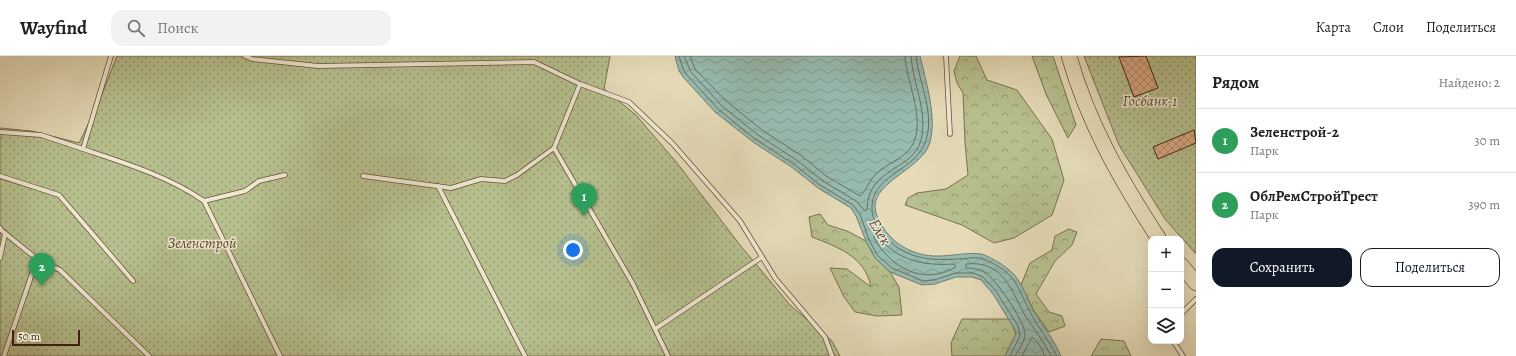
<!DOCTYPE html>
<html lang="ru">
<meta charset="utf-8">
<style>
:root{--surface:#fff;--page:#f2f2f2;--text:#222;--muted:#767676;--line:#e0e0e0;--accent:#111827}
body{margin:0;font-family:Alegreya,serif;background:var(--page);color:var(--text)}
.controls{position:absolute;right:12px;bottom:12px;display:grid;overflow:hidden;border-radius:8px;box-shadow:0 4px 16px #0002}
.controls button{width:36px;height:36px;display:grid;place-items:center;padding:0;border:0;border-bottom:1px solid var(--line);background:var(--surface);color:var(--text);font:20px sans-serif}
.scale{position:absolute;left:12px;bottom:10px;width:68px;box-sizing:border-box;padding-left:4px;border:2px solid #422112;border-top:0;font-size:11px;line-height:14px;white-space:nowrap;color:#422112;-webkit-text-stroke:3px #eee8d1;paint-order:stroke}
.you{position:absolute;left:573px;top:194px;width:14px;height:14px;margin:-10px;border:3px solid #fff;border-radius:50%;background:#1a73e8;box-shadow:0 0 0 6px #1a73e833}
.badge{display:grid;place-items:center;width:26px;height:26px;border-radius:50%;background:var(--accent);color:#fff;font-size:13px;font-weight:700}
.pin{position:absolute;translate:-50% -33px;filter:drop-shadow(0 1px 2px #0008)}
.pin::after{content:'';position:absolute;top:21px;width:14px;height:12px;background:inherit;clip-path:polygon(0 0,100% 0,50% 100%)}
.list{margin:0;padding:0;list-style:none}
h2{display:flex;justify-content:space-between;align-items:center;height:52px;margin:0;padding:0 16px;font-size:17px}
h2 small{font-size:13px;font-weight:400;color:var(--muted)}
.list li{display:grid;grid-template-columns:26px 1fr auto;gap:12px;align-items:center;box-sizing:border-box;height:64px;padding:0 16px;border-top:1px solid var(--line)}
.list b{display:block;font-size:15px;white-space:nowrap}
.list p{margin:0;font-size:13px;white-space:nowrap;color:var(--muted)}
.list em{font-size:13px;font-style:normal;color:var(--muted)}
.actions{display:flex;gap:8px;padding:12px 16px}
.actions a{flex:1;padding:9px 0;border:1px solid var(--accent);border-radius:12px;text-align:center;font-size:14px;color:var(--accent)}
.actions .main{background:var(--accent);color:#fff}
.icon{flex:none;width:22px;height:22px;fill:none;stroke:currentColor;stroke-width:2;stroke-linecap:round;stroke-linejoin:round}
.map{position:relative;flex:none;width:1196px;height:300px;overflow:hidden}
header{display:flex;align-items:center;gap:24px;box-sizing:border-box;height:56px;padding:0 20px;background:var(--surface);border-bottom:1px solid var(--line)}
header strong{font-size:19px}
nav{display:flex;gap:22px;margin-inline-start:auto;font-size:14px}
.search{width:280px;height:36px;background:var(--page);display:flex;align-items:center;gap:10px;box-sizing:border-box;padding:0 14px;border-radius:12px;color:var(--muted);font-size:15px}
main{display:flex}
aside{flex:1;background:var(--surface)}
.map>svg:first-child{display:block}
.forest{fill:url(#forest-crowns);stroke:#7c7050}
.garden{fill:url(#garden-dots);stroke:#7c7050}
.water{fill:url(#water-waves);stroke:#747d71}
.lines{fill:none;stroke-linecap:round;stroke-linejoin:round}
.shore{stroke:#6c6e61;stroke-width:1}
.building{fill:url(#building-cross-hatch);stroke:#422112}
.lane-casing{stroke:#6b503c;stroke-width:5.5}
.highway-casing{stroke:#422112;stroke-width:16}
.lane{stroke:#eee8d1;stroke-width:4}
.highway{stroke:#e5dbb8;stroke-width:15}
.labels{text-anchor:middle;dominant-baseline:central;stroke-width:3;stroke-linejoin:round;paint-order:stroke}
.park-label{font-size:15px;font-style:italic;fill:#5f4931;stroke:#eee8d1}
.water-label{font-size:16px;font-style:italic;fill:#57483a;stroke:#eee8d1}
</style>
<header>
<strong>Wayfind</strong>
<div class="search"><svg class="icon" aria-label="search" viewBox="0 0 24 24"><circle cx="10" cy="10" r="6"/><path d="M15 15l6 6"/></svg>Поиск</div>
<nav><a>Карта</a><a>Слои</a><a>Поделиться</a></nav>
</header>
<main>
<div class="map">
<svg width="1196" height="300" viewBox="0 0 1196 300">
<defs>
<pattern id="forest-crowns" width="20" height="18" patternUnits="userSpaceOnUse"><rect width="20" height="18" fill="#b6c08e"/><path d="M2 6a3 3 0 1 1 6 0M12 15a3 3 0 1 1 6 0" fill="none" stroke="#969c73"/></pattern>
<pattern id="garden-dots" width="8" height="8" patternUnits="userSpaceOnUse"><rect width="8" height="8" fill="#b6c08e"/><path d="M2 2h.1M6 6h.1" fill="none" stroke="#969c73" stroke-width="1.8" stroke-linecap="round"/></pattern>
<pattern id="water-waves" width="16" height="10" patternUnits="userSpaceOnUse"><rect width="16" height="10" fill="#96bbb0"/><path d="M0 5q4-4 8 0t8 0" fill="none" stroke="#82a096"/></pattern>
<pattern id="building-cross-hatch" width="8" height="8" patternUnits="userSpaceOnUse"><rect width="8" height="8" fill="#d9aa85"/><path d="M0 0l8 8M0 8l8-8" fill="none" stroke="#b28a6b"/></pattern>
</defs>
<rect width="100%" height="100%" fill="#e5dbb8"/>
<filter id="stains"><feTurbulence type="fractalNoise" baseFrequency=".005" numOctaves="4"/><feColorMatrix values="0 0 0 0 .2 0 0 0 0 .09 0 0 0 0 .02 0 0 0 .5 -.17"/></filter>
<radialGradient id="worn" r=".72"><stop offset=".6" stop-color="#630" stop-opacity="0"/><stop offset="1" stop-color="#630" stop-opacity=".3"/></radialGradient>
<g class="forest">
<polygon points="960,0 976,0 987,24 1017,34 1052,83 1064,124 1052,159 1014,182 994,187 962,169 905,149 908,142 917,137 946,133 968,119 965,87 963,37 957,27 954,15"/>
<polygon points="1032,0 1053,0 1076,69 1068,82 1046,38"/>
<path d="M820,158L828,169L847,175L866,185L875,202L890,216L899,231L902,259L877,260L855,256L844,241L830,212L847,213L871,231C865,200 837,191 812,181L809,161Z"/>
<polygon points="1069,173 1077,176 1072,189 1055,205 1036,238 1049,256 1062,260 1065,270 1049,276 1034,255 1021,229 1030,207 1052,194 1055,180"/>
<polygon points="962,263 1010,263 1016,278 1005,300 952,300 951,287"/>
<polygon points="1101,283 1124,285 1131,300 1091,300"/>
</g>
<g class="garden">
<polygon points="117,0 610,0 604,33 636,59 677,107 740,189 790,249 832,285 840,300 0,300 0,72 32,75 79,87 99,46"/>
<polygon points="1084,0 1196,0 1196,198 1165,163 1119,89"/>
</g>
<path class="water" d="M675,0H920C926,26 938,64 929,89C920,114 867,128 876,157C885,184 911,201 939,200C952,200 968,196 981,198C989,200 1002,208 1008,213C1022,223 1026,242 1034,256C1044,271 1054,284 1061,300H1005L1016,278L1014,272L993,238L981,224L972,221H956L935,228L922,229L890,216L875,202L866,185L856,160L851,152L818,132L793,112L753,86L715,56L684,22L679,15Z"/>
<g class="lines">
<g class="shore">
<polyline points="679,0 683,13 687,19 718,53 755,83 795,109 820,129 853,149 860,158 869,184 878,200 892,212 923,225 934,224 956,217 973,217 983,221 996,235 1018,270 1020,280 1010,300"/>
<path d="M684,0L691,16L722,50L758,79L798,105L823,125L856,145L865,155L867,153C868,111 913,115 921,84C928,55 913,29 911,0"/>
<path d="M690,0L695,13L726,45L762,74L802,100L826,120L860,140C867,134 870,122 878,116C887,108 900,104 908,95C930,71 906,27 905,0"/>
<path d="M916,0C919,28 937,61 924,89C912,116 870,120 872,154C872,162 878,172 883,178C902,202 928,205 957,203C964,203 974,201 981,202C988,204 999,211 1005,215C1018,225 1023,243 1030,256C1038,272 1049,284 1057,300"/>
<path d="M875,179L878,180C898,205 924,210 954,208L956,211C923,230 891,212 874,182Z"/>
<path d="M1015,300C1019,293 1025,286 1025,277C1024,265 995,221 984,216C979,213 972,212 966,212V208C1004,204 1011,235 1026,261C1035,274 1044,286 1051,300"/>
<polyline points="1022,300 1032,281 1039,288 1045,300"/>
</g>
</g>
<g class="building">
<polygon points="1146,0 1158,32 1134,41 1119,1"/>
<polygon points="1194,74 1196,87 1158,103 1153,91"/>
</g>
<g class="lines">
<g class="lane-casing">
<g id="lane">
<polyline points="245,0 252,3 318,10 534,6 580,28 554,92 633,228 668,300"/>
<polyline points="946,0 950,78"/>
<polyline points="580,28 629,46 673,88 740,165 775,222 825,281 832,300"/>
<polyline points="0,76 41,79 83,93 111,0"/>
<path d="M83,93C125,107 168,120 204,145L245,135L259,125L285,119"/>
<polyline points="0,120 59,139 133,225"/>
<polyline points="363,120 451,132 481,123 505,125 517,119 554,92"/>
<polyline points="438,130 525,300"/>
<polyline points="204,145 280,300"/>
<polyline points="0,172 1,174 37,203 60,214 149,300"/>
<polyline points="0,202 5,178"/>
<polyline points="1181,258 1196,243"/>
<polyline points="655,273 762,201"/>
<polyline points="1175,285 1175,288 1183,300"/>
<polyline points="4,300 37,203"/>
</g>
</g>
<g class="highway-casing">
<g id="highway">
<path d="M1069,0C1088,67 1121,125 1159,183"/>
<polyline points="1181,209 1196,227"/>
</g>
</g>
<use href="#lane" class="lane"/>
<use href="#highway" class="highway"/>
</g>
<g class="labels">
<g class="park-label">
<text x="1150" y="45">Госбанк-1</text>
<text x="202" y="187">Зеленстрой</text>
</g>
<g class="water-label">
<text transform="translate(880 176) rotate(59)">Елек</text>
</g>
</g>
<rect width="100%" height="100%" filter="url(#stains)"/>
<rect width="100%" height="100%" fill="url(#worn)"/>
</svg>
<div class="controls">
<button>+</button>
<button>−</button>
<button><svg class="icon" aria-label="layers" viewBox="0 0 24 24"><path d="M12 4l9 5-9 5-9-5zM3 14l9 5 9-5"/></svg></button>
</div>
<div class="scale">50 m</div>
<div class="you"></div>
<div class="pin badge" style="left:584px;top:160px;background:#2e9e5b">1</div>
<div class="pin badge" style="left:42px;top:230px;background:#2e9e5b">2</div>
</div>
<aside>
<h2>Рядом<small>Найдено: 2</small></h2>
<ul class="list">
<li><span class="badge" style="background:#2e9e5b">1</span><div><b>Зеленстрой-2</b><p>Парк</p></div><em>30 m</em></li>
<li><span class="badge" style="background:#2e9e5b">2</span><div><b>ОблРемСтройТрест</b><p>Парк</p></div><em>390 m</em></li>
</ul>
<div class="actions"><a class="main">Сохранить</a><a>Поделиться</a></div>
</aside>
</main>
